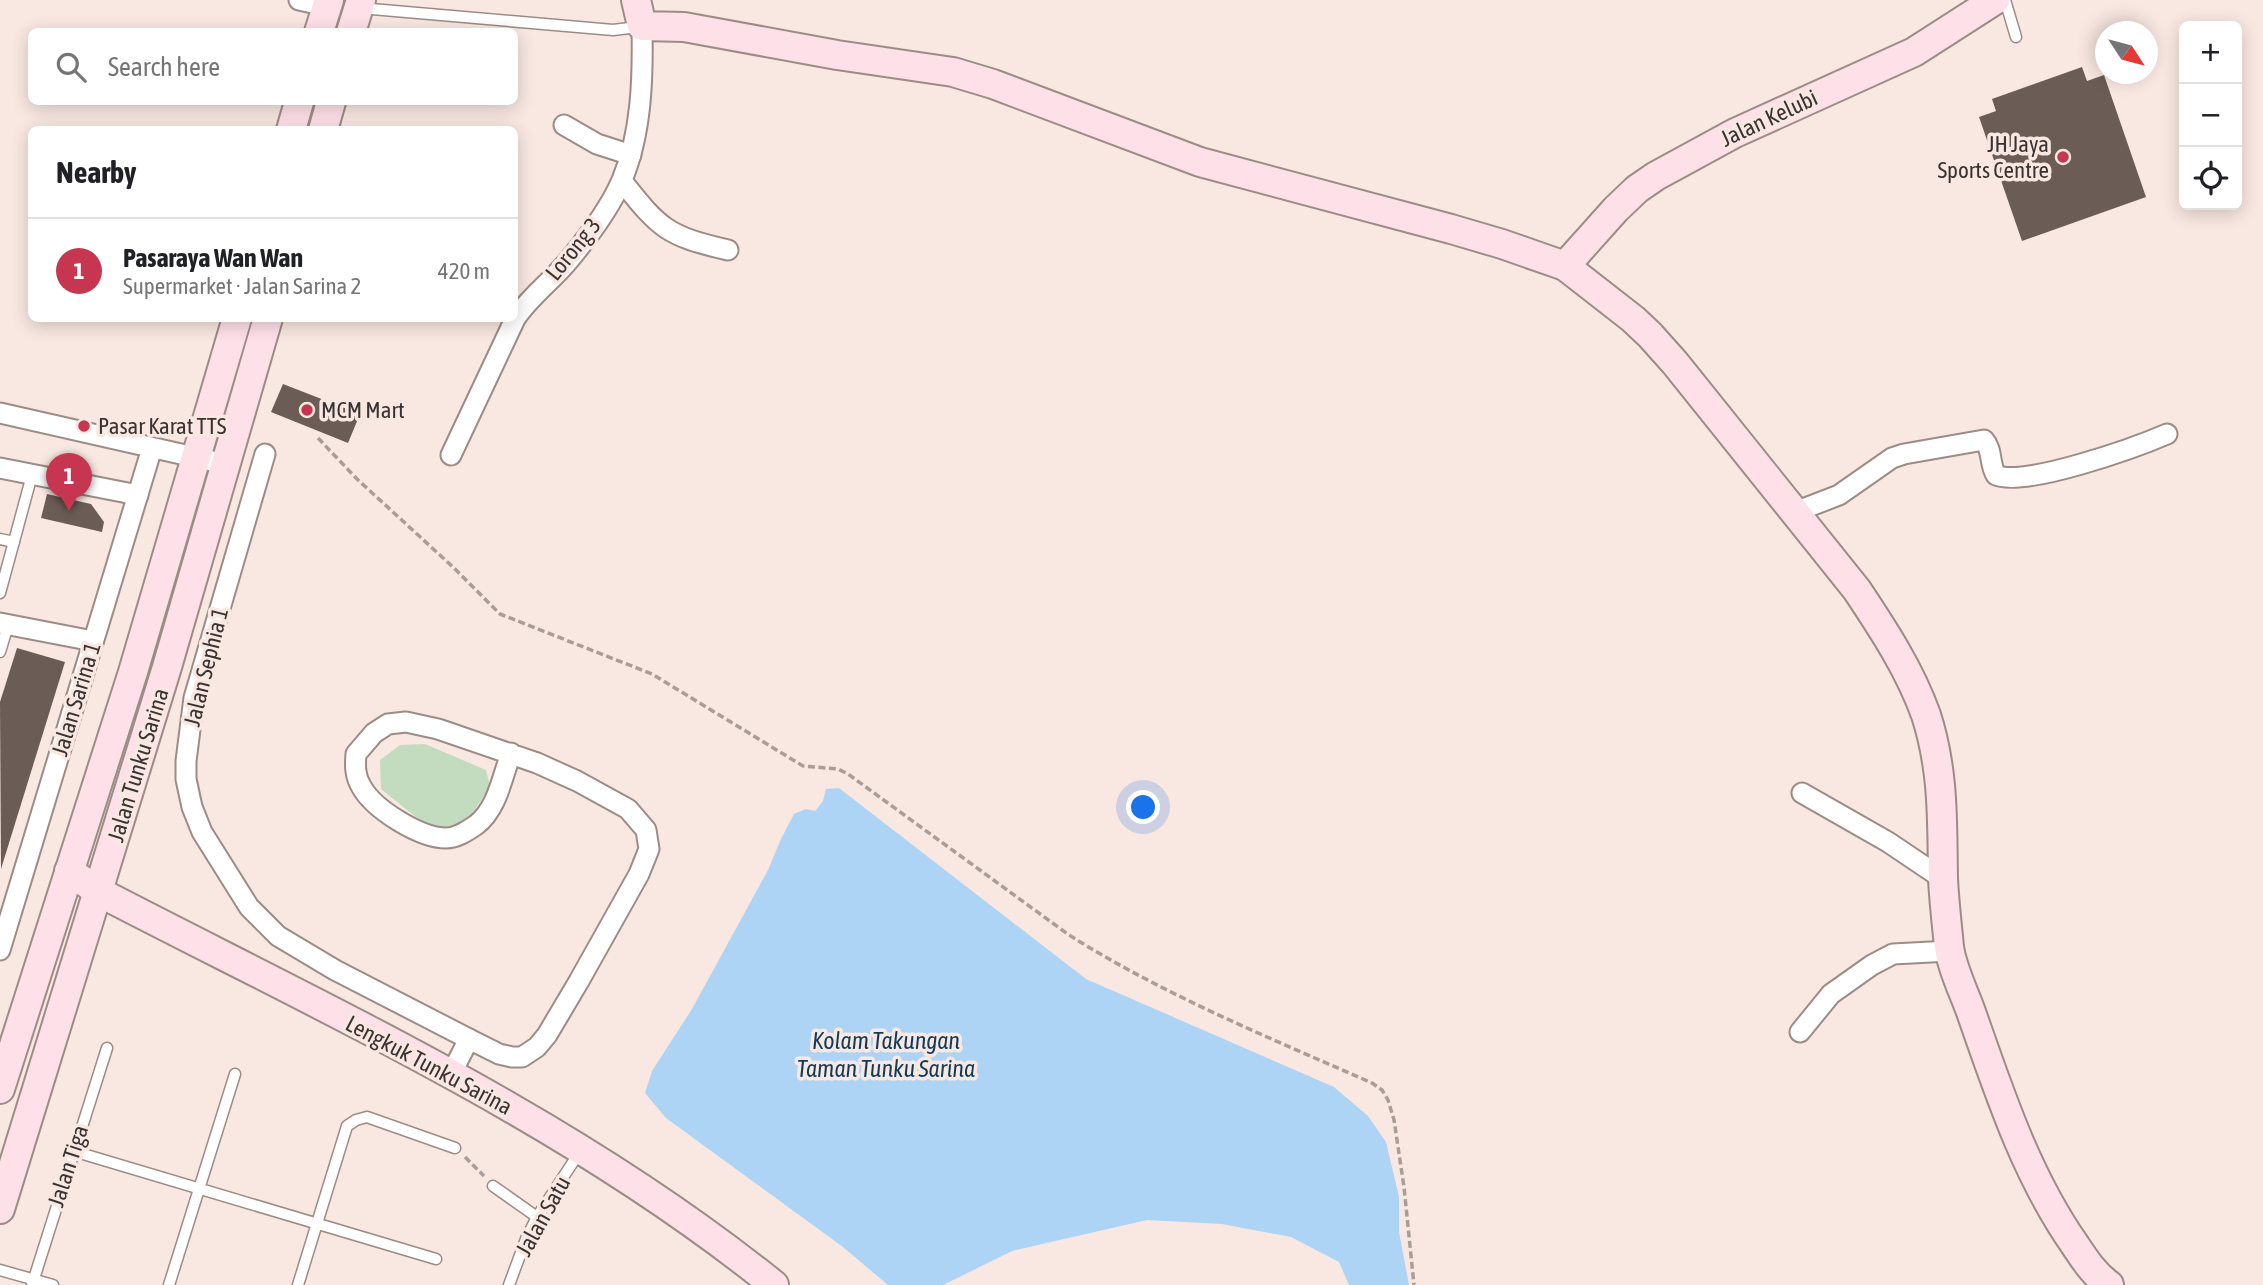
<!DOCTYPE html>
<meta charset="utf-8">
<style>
:root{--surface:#fff;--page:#f2f2f2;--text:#202124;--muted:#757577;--line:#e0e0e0;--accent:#c63650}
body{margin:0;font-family:"Asap Condensed",sans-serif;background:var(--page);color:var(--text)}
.controls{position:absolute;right:21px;top:21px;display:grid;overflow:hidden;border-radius:10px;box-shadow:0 4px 18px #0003}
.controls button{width:63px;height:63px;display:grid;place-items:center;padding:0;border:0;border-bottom:2px solid var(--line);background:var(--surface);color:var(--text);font:35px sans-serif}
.compass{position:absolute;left:2095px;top:21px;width:63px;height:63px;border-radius:50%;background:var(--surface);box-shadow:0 4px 18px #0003;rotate:126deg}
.you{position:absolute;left:1144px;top:808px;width:24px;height:24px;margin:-18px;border:5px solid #fff;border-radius:50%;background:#1a73e8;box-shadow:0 0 0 10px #1a73e833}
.badge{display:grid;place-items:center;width:46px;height:46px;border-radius:50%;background:var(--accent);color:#fff;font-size:23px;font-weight:700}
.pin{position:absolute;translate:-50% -58px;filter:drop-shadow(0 2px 4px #0008)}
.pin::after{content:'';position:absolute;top:37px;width:24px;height:21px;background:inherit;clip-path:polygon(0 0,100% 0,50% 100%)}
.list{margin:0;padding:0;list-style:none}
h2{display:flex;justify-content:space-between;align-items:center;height:91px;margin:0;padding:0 28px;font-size:30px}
h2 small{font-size:23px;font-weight:400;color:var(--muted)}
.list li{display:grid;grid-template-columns:46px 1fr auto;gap:21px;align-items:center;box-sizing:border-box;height:105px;padding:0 28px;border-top:2px solid var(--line)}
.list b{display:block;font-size:26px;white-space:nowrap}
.list p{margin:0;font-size:23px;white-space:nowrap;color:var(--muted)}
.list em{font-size:23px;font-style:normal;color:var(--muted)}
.icon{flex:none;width:38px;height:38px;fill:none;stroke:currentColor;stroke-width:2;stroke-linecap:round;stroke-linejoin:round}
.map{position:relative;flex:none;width:2263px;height:1285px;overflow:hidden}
.search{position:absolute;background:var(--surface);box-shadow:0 4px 18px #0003;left:28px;top:28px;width:490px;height:77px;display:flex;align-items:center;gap:18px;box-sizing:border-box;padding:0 24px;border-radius:10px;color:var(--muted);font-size:26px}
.panel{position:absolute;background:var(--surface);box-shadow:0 4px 18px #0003;left:28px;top:126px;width:490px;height:196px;border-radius:10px}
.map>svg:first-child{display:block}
.green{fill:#c3dbbe}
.water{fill:#add4f4}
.building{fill:#6b5c56}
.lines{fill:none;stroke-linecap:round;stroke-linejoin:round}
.lane-casing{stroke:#9c8c86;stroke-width:13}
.street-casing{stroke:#9c8c86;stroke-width:23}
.secondary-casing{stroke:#9c8c86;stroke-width:32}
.path{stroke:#aa9d98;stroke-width:3.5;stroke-dasharray:7 3.5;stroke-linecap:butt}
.lane{stroke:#fff;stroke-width:10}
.street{stroke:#fff;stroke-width:19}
.secondary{stroke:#fee0e9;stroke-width:28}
.poi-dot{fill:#c63650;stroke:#f9e8e1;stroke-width:2.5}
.labels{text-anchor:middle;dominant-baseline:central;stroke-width:7;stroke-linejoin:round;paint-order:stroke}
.street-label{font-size:23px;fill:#3a3331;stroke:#f9e8e1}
.poi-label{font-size:23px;fill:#3a3331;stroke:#f9e8e1;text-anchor:start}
.water-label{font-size:24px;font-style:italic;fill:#0e3d5c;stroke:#f9e8e1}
</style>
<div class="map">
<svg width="2263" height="1285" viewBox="0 0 2263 1285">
<rect width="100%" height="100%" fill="#f9e8e1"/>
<polygon class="green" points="425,744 486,770 490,786 461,831 432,830 381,789 380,760 400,745"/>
<polygon class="water" points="839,788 1086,979 1334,1087 1368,1116 1386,1142 1399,1197 1399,1232 1409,1285 1349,1285 1339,1262 1291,1237 1222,1224 1147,1220 1012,1251 943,1285 888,1285 843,1247 666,1118 645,1093 652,1071 692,1009 768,870 781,839 794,814 806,809 815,811 823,801 826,789"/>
<g class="building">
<polygon points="2082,67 2087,81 2104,75 2146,197 2022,241 1979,117 1996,111 1992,99"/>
<polygon points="283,384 360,414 348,443 271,412"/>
<polygon points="47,494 91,504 104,522 102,532 41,518"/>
<polygon points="17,648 65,662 1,869 0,702"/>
</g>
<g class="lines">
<g class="lane-casing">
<g id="lane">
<polyline points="2005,0 2016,37"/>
<polyline points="360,8 613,30 638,27"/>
<polyline points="0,539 14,542"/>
<polyline points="0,593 32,475"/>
<polyline points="0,652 8,625"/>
<polyline points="73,1151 436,1259"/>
<polyline points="493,1186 537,1217"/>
<polyline points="0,1270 53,1285"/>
<polyline points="32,1285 107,1048"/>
<polyline points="169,1285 235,1074"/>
<polyline points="298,1285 347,1126 356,1120 367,1117 455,1148"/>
<polyline points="509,1285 526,1239 537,1217 579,1153"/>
</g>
</g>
<g class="street-casing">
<g id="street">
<polyline points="299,0 326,6"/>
<polyline points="564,125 597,144 631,155"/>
<path d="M622,181C660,229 667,236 728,250"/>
<polyline points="0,413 225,464"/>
<polyline points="265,454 194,698 186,761 186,779 192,807 202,832 249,907 278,936 335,970 469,1039 451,1074"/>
<path d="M451,455L515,319C530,296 552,281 569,260C589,236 610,208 622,180C642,132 643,77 642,26"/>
<polyline points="0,468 138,495"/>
<path d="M1795,512L1839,495L1892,458L1904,454L1984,440C1993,450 1989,464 1996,475C2023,488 2137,447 2167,434"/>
<polyline points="0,623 93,641"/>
<polyline points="1802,793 1888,842 1943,879"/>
<polyline points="0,950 152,448"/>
<polyline points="1800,1032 1831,994 1872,965 1893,954 1950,951"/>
<path d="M469,1039L499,1054L512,1057H522L537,1047L547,1035L579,981L639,874L649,849L646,830L628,809L577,781L537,763L438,729L406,722L388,724L374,733L356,754C355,766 355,776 361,786C373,809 420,838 446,838C457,838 467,831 476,825C497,809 502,778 511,753"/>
</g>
</g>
<g class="secondary-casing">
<g id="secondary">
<path d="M636,0L642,26L684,27L837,55L953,72L993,84L1200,162L1451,229L1502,244L1565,266L1633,319L1650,335L1675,363L1857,590C1883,629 1910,670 1926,715C1944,771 1942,821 1943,878C1944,901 1947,925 1949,947C1952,969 1964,992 1971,1012C1999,1092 2026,1175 2075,1245C2085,1260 2094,1274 2109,1285"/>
<polyline points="319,32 329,0"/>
<polyline points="351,32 361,0"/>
<polyline points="291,130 299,102"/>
<polyline points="323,130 331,102"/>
<polyline points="1565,266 1616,209 1637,189 1656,176 1735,133 1914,52 1995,0"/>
<path d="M69,871L99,892C330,1012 571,1121 774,1285"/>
<polyline points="0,1089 133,672 237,318"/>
<polyline points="0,1209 167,667 268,318"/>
</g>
</g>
<g class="path">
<path d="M318,438L357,479L454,568L500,614L652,674L803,766L838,769L848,774L1069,935C1164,995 1270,1038 1372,1083L1382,1090L1388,1100L1394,1120L1404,1187L1414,1285"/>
<polyline points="465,1157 484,1176"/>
</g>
<use href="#lane" class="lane"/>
<use href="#street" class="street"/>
<use href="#secondary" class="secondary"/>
</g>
<g class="poi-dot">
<circle cx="2063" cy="157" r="7"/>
<circle cx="307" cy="410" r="7"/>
<circle cx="84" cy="426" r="7"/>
</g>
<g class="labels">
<g class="street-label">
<text transform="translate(1769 118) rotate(-25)">Jalan Kelubi</text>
<text transform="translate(573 249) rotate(-51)">Lorong 3</text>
<text transform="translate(206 667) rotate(-76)">Jalan Sephia 1</text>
<text transform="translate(76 699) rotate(-73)">Jalan Sarina 1</text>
<text transform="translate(138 765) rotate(-73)">Jalan Tunku Sarina</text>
<text transform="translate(429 1065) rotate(28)">Lengkuk Tunku Sarina</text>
<text transform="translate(68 1166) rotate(-72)">Jalan Tiga</text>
<text transform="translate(543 1216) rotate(-61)">Jalan Satu</text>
</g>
<g class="poi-label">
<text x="2049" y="144" text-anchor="end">JH Jaya<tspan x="2049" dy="26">Sports Centre</tspan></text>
<text x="321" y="410">MCM Mart</text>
<text x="98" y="426">Pasar Karat TTS</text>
</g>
<g class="water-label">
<text x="886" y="1040">Kolam Takungan<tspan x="886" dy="28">Taman Tunku Sarina</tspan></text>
</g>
</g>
</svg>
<div class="controls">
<button>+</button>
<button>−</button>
<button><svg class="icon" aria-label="locate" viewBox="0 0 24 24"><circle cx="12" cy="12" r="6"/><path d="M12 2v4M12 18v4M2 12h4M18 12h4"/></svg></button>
</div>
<svg class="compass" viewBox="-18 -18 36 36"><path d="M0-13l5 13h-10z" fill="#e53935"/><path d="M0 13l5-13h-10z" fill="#757577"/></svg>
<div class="you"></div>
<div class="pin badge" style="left:69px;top:511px">1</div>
<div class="search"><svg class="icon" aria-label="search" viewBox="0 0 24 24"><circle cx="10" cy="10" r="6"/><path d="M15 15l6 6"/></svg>Search here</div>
<section class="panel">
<h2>Nearby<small></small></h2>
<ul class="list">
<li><span class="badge">1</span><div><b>Pasaraya Wan Wan</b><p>Supermarket · Jalan Sarina 2</p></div><em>420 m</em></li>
</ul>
</section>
</div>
